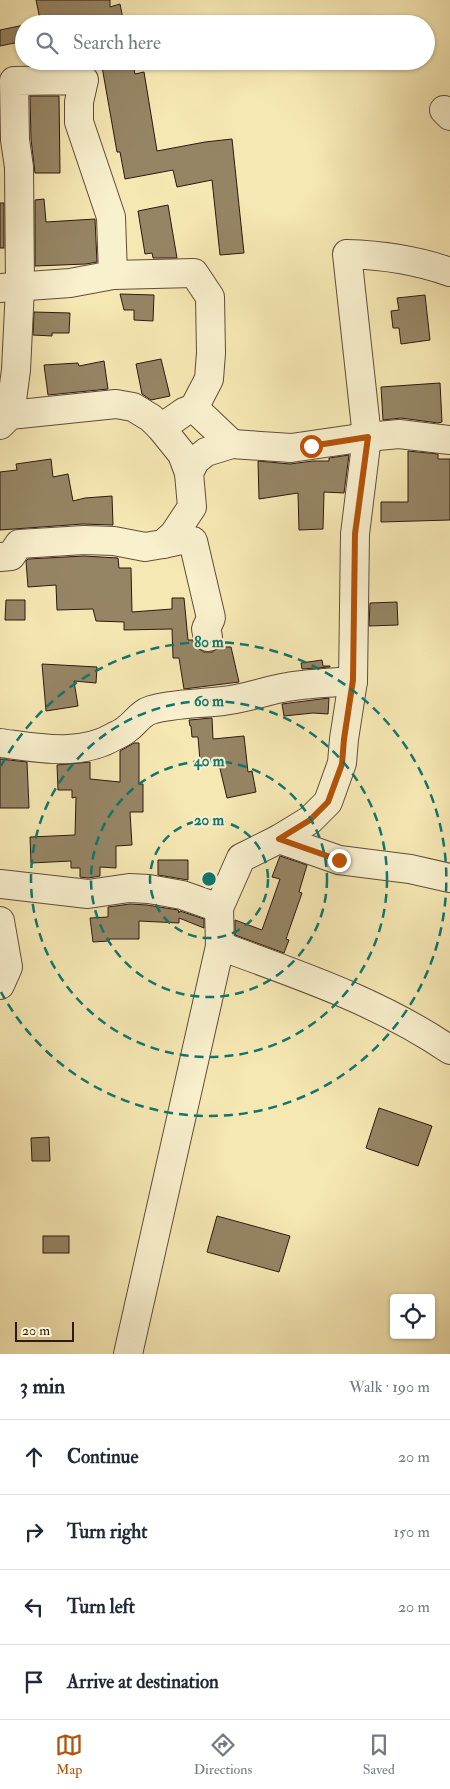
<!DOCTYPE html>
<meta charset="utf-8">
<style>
:root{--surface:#fff;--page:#f2f2f3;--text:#1f2937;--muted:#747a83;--line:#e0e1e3;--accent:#b45309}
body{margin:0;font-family:"IM FELL Double Pica",serif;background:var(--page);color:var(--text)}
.controls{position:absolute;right:15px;bottom:15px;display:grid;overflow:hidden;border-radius:5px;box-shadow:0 1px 4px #0004}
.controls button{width:45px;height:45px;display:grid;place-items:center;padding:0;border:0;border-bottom:1px solid var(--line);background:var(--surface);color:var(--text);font:25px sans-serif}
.scale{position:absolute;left:15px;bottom:12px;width:59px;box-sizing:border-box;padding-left:5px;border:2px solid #2d1910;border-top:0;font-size:14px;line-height:18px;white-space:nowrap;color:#2d1910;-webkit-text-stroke:4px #f9f0ce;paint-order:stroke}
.stop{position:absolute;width:15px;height:15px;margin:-11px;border:4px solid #b45309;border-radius:50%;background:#fff}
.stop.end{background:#b45309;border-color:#fff;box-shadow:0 1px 5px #0008}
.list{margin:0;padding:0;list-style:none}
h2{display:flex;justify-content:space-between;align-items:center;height:65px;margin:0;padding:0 20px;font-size:21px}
h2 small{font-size:16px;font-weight:400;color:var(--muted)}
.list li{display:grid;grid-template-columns:32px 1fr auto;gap:15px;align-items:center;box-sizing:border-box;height:75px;padding:0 20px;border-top:1px solid var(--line)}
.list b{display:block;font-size:19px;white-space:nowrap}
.list em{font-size:16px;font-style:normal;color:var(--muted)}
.icon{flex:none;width:28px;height:28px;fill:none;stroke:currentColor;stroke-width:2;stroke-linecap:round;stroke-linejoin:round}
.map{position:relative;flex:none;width:450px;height:1354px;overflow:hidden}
.search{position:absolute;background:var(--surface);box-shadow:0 1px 4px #0004;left:15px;right:15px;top:15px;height:55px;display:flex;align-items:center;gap:12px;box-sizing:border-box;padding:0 18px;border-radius:28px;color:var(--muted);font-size:19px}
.sheet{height:365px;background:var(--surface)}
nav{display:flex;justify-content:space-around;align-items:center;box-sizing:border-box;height:70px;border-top:1px solid var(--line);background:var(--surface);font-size:14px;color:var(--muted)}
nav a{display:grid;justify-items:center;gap:2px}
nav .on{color:var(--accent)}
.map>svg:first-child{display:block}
.building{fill:#968565;stroke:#2d1910}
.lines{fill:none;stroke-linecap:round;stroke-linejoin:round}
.minor-casing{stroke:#5f4d39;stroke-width:30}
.minor{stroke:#f9f0ce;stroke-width:28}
.route{stroke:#b45309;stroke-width:6}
.ring{fill:none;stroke:#0f766e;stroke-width:2.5;stroke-dasharray:9 6}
.centre{fill:#0f766e;stroke:#f9f0ce;stroke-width:2.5}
.ring-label{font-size:15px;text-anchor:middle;font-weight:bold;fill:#0f766e;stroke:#f9f0ce;stroke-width:4;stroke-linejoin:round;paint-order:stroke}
</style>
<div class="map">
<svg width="450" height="1354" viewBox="0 0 450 1354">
<rect width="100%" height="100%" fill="#f6e8b3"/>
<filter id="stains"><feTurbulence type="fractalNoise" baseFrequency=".004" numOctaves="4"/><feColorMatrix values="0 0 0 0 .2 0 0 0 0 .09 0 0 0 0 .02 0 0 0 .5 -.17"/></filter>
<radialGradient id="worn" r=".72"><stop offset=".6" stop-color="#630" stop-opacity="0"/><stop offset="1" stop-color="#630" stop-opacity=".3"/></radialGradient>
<g class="building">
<polygon points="36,0 110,0 110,7 120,4 124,24 41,24"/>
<polygon points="24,25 24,41 0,46 0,30"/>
<polygon points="101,61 132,61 135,74 144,72 157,151 205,142 232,139 244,253 220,255 212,180 177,187 173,170 125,179 120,152 117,152"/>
<polygon points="30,96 59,96 60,173 35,173 31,139"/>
<polygon points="44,199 46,222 95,219 97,262 86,264 35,266 35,200"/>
<rect x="0" y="203" width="4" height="45"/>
<polygon points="168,205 177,258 153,258 152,253 145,254 138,211"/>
<polygon points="120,294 154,295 153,321 134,320 134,310 124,310"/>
<polygon points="425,295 430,340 401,344 399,328 393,328 391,311 399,310 397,298"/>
<polygon points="34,312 70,313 69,333 52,333 52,336 33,335"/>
<polygon points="161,359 170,396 151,400 142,394 136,364"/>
<polygon points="104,361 108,389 48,395 44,365 78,363 79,366"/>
<polygon points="440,383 442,422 438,423 401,418 383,420 381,387"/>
<polygon points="408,451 438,454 438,459 450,459 450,520 381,522 381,502 408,502"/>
<polygon points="349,455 344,493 324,492 323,529 299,530 298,493 259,499 258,461 290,464 313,461 329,461 329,458"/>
<polygon points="51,459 53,477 68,474 73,501 85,498 112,496 113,525 83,524 0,530 0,472 17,470 16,464"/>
<polygon points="84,556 118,558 119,568 131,568 132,612 172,609 172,598 184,598 188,640 193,640 196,647 204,652 212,652 220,647 231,647 239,682 184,689 179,658 173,658 172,629 124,630 124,622 96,621 93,609 57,610 56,585 28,587 26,561 28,559"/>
<polygon points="6,600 25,600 25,620 5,620"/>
<polygon points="397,602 398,625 369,626 370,603"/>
<polygon points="322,660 323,666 330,666 330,667 302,669 301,663"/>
<polygon points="42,664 97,667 96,683 74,681 78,706 46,711"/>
<polygon points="329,698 328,714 313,713 284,716 282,704"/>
<polygon points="212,718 213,739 244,736 248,772 252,771 256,792 227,798 218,760 200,761 198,737 192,737 191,726 190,726 189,720"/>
<polygon points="134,743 139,743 139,784 143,784 143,812 130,812 132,845 116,846 116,868 100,867 100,876 88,878 80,877 80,868 71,868 71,861 31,863 30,837 75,835 76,797 72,798 72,790 58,790 57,765 90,762 90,779 120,782 120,751"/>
<polygon points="0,759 27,762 29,808 0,808"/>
<polygon points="280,856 307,865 299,892 302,893 286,939 289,940 284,953 235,935 235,920 262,930 280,879 272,877"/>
<polygon points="158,860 188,860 188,880 158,875"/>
<polygon points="130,904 147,905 178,910 179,913 180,911 204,919 204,928 179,918 179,923 139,921 139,939 109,939 109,941 93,942 90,918 108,917 108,907"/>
<polygon points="379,1108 432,1126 418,1166 366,1148"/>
<polygon points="49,1137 50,1161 32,1161 31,1138"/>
<polygon points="217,1216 290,1236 279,1272 207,1252"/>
<rect x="43" y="1236" width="26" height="17"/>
</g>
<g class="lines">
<g class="minor-casing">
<g id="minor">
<polyline points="444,110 450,116"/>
<polyline points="0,288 70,283 113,275 194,273 210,297 211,353 209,379 194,408 184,412 161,428"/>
<polyline points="194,408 232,444"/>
<polyline points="10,415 16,370 20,288 19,167 15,140 14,81 84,80 79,102 79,122 111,217 113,275"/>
<polyline points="0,425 10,415 116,404 133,407 151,418 161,428 182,454 189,473"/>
<polyline points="163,544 181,540 193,541 211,618 206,629 208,637"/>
<polyline points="0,557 11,556 19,544 84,540 114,541 145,547 163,544 174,534 192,507 189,473 195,461 206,452 232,444 291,448 367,437 399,434 450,440"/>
<path d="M0,743C38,748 80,757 115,736C119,734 124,732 128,728C136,722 141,713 151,710C174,703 199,704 223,701C243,699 262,692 282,688C305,683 330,683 353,681"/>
<polyline points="279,839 339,860 410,869 450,878"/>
<path d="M0,884L88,894L129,888L149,889L182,895L219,908L241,858L279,839L310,820L328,802L342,763L344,739L353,681L355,534L367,437L347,254C383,255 416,260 450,272"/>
<polyline points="0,921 8,967 0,985"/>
<path d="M220,946C299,975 380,1002 450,1050"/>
<polyline points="128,1354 220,946 219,908"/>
</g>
</g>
<use href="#minor" class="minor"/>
</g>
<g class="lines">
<polyline class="route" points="311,446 368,437 355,534 353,680 344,739 342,764 328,802 310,820 279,839 339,860"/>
</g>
<g class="ring">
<circle cx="209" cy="879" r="59"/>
<circle cx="209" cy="879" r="118"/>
<circle cx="209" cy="879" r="178"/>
<path d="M1 766A237 237 0 1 1 1 992"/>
</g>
<circle cx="209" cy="879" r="8" class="centre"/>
<g class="ring-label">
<text x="209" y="647">80 m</text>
<text x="209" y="706">60 m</text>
<text x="209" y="766">40 m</text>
<text x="209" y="825">20 m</text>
</g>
<rect width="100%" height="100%" filter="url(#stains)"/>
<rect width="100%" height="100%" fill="url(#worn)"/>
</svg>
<div class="controls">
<button><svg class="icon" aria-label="locate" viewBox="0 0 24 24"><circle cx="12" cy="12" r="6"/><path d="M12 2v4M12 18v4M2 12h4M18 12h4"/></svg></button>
</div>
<div class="scale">20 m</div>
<div class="stop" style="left:311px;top:446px"></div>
<div class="stop end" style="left:339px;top:860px"></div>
<div class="search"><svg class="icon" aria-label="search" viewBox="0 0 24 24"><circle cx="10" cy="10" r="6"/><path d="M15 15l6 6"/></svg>Search here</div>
</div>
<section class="sheet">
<h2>3 min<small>Walk · 190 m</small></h2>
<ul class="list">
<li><svg class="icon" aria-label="ahead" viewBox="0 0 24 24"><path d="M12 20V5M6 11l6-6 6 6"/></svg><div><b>Continue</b></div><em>20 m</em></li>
<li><svg class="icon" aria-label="right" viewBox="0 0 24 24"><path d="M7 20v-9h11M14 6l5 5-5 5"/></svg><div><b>Turn right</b></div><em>150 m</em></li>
<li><svg class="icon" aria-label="left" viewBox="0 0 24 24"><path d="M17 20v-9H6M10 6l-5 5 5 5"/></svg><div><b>Turn left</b></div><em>20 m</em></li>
<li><svg class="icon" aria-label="arrive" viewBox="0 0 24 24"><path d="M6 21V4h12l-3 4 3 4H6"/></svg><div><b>Arrive at destination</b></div></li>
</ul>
</section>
<nav>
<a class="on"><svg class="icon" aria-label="map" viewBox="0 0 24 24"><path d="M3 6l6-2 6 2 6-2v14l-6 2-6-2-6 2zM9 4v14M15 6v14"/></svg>Map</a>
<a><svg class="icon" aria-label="directions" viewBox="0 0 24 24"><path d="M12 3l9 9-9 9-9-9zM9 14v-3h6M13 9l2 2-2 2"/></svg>Directions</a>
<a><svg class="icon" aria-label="saved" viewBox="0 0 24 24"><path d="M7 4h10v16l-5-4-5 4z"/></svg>Saved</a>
</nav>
